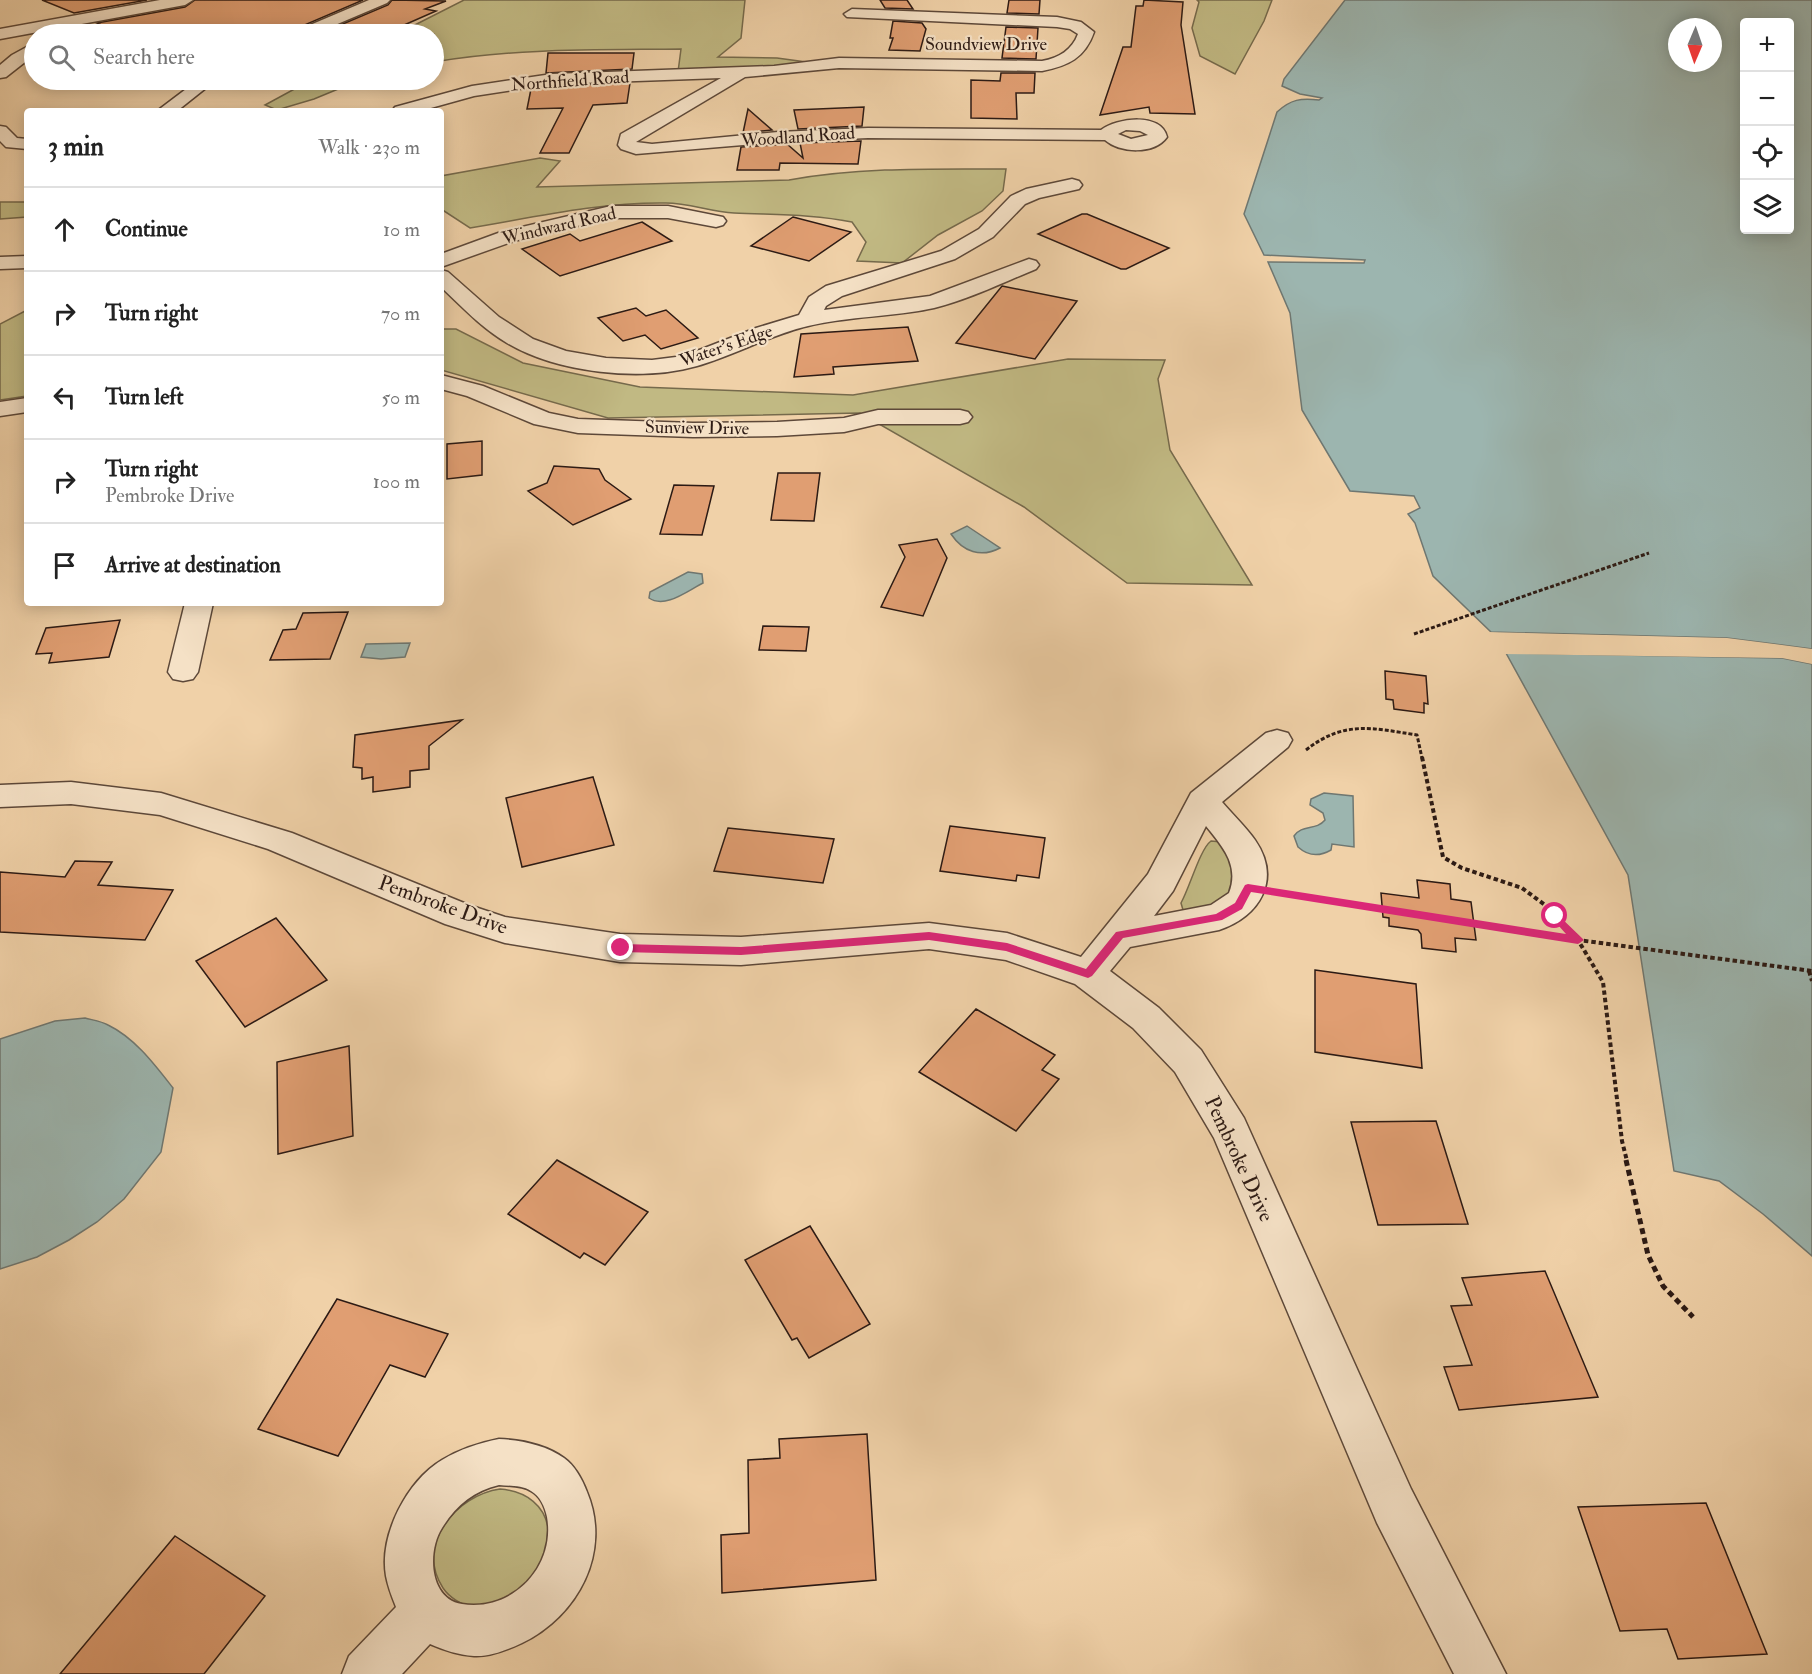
<!DOCTYPE html>
<meta charset="utf-8">
<style>
:root{--surface:#fff;--page:#f2f2f2;--text:#222;--muted:#767676;--line:#e0e0e0}
body{margin:0;font-family:"IM FELL Double Pica",serif;background:var(--page);color:var(--text)}
.controls{position:absolute;right:18px;top:18px;display:grid;overflow:hidden;border-radius:6px;box-shadow:0 3px 15px #0003}
.controls button{width:54px;height:54px;display:grid;place-items:center;padding:0;border:0;border-bottom:2px solid var(--line);background:var(--surface);color:var(--text);font:30px sans-serif}
.compass{position:absolute;left:1668px;top:18px;width:54px;height:54px;border-radius:50%;background:var(--surface);box-shadow:0 3px 15px #0003;rotate:182deg}
.stop{position:absolute;width:18px;height:18px;margin:-14px;border:4px solid #db2777;border-radius:50%;background:#fff}
.stop.end{background:#db2777;border-color:#fff;box-shadow:0 2px 6px #0008}
.list{margin:0;padding:0;list-style:none}
h2{display:flex;justify-content:space-between;align-items:center;height:78px;margin:0;padding:0 24px;font-size:26px}
h2 small{font-size:20px;font-weight:400;color:var(--muted)}
.list li{display:grid;grid-template-columns:39px 1fr auto;gap:18px;align-items:center;box-sizing:border-box;height:84px;padding:0 24px;border-top:2px solid var(--line)}
.list b{display:block;font-size:22px;white-space:nowrap}
.list p{margin:0;font-size:20px;white-space:nowrap;color:var(--muted)}
.list em{font-size:20px;font-style:normal;color:var(--muted)}
.icon{flex:none;width:33px;height:33px;fill:none;stroke:currentColor;stroke-width:2;stroke-linecap:round;stroke-linejoin:round}
.map{position:relative;flex:none;width:1812px;height:1674px;overflow:hidden}
.search{position:absolute;background:var(--surface);box-shadow:0 3px 15px #0003;left:24px;top:24px;width:420px;height:66px;display:flex;align-items:center;gap:15px;box-sizing:border-box;padding:0 21px;border-radius:33px;color:var(--muted);font-size:22px}
.panel{position:absolute;background:var(--surface);box-shadow:0 3px 15px #0003;left:24px;top:108px;width:420px;height:498px;border-radius:6px}
.map>svg:first-child{display:block}
.green{fill:#c1b983;stroke:#766a4c;stroke-width:1.5}
.water{fill:#9cb5af;stroke:#6f7771;stroke-width:1.5;fill-rule:evenodd}
.pier{fill:#f0d1a8}
.building{fill:#e09e72;stroke:#2c1a14;stroke-width:1.5}
.lines{fill:none;stroke-linecap:round;stroke-linejoin:round}
.minor-casing{stroke:#5d4839;stroke-width:3}
.path-far2{stroke:#2c1a14;stroke-width:3;stroke-dasharray:4 2;stroke-linecap:butt}
.path-far1{stroke:#2c1a14;stroke-width:4;stroke-dasharray:4.5 3;stroke-linecap:butt}
.path{stroke:#2c1a14;stroke-width:5;stroke-dasharray:6 4;stroke-linecap:butt}
.minor{fill:#f5e1c6;fill-rule:evenodd}
.route{fill:#db2777}
.labels{text-anchor:middle;dominant-baseline:central;stroke-width:4.5;stroke-linejoin:round;paint-order:stroke}
.far-street-label{font-size:18px;fill:#2c1a14;stroke:#f5e1c6}
.street-label{font-size:21px;fill:#2c1a14;stroke:#f5e1c6}
</style>
<div class="map">
<svg width="1812" height="1674" viewBox="0 0 1812 1674">
<rect width="100%" height="100%" fill="#f0d1a8"/>
<filter id="stains"><feTurbulence type="fractalNoise" baseFrequency=".00333" numOctaves="4"/><feColorMatrix values="0 0 0 0 .2 0 0 0 0 .09 0 0 0 0 .02 0 0 0 .5 -.17"/></filter>
<radialGradient id="worn" r=".72"><stop offset=".6" stop-color="#630" stop-opacity="0"/><stop offset="1" stop-color="#630" stop-opacity=".3"/></radialGradient>
<g class="green">
<path d="M464,0H745L741,38L718,57L777,58L806,62L807,66L678,72L681,49C598,50 516,48 434,62V34H397Z"/>
<polygon points="1197,0 1272,0 1264,21 1235,74 1200,56 1192,28 1199,2"/>
<polygon points="311,80 360,80 314,99 277,110 265,105"/>
<path d="M540,158L560,161L537,187L789,180C861,167 934,169 1006,169L1003,191L982,211L938,235L902,263L857,261L866,242L852,222C813,214 774,215 734,213C711,212 689,203 666,203C600,202 535,217 470,228L441,209V176Z"/>
<polygon points="0,202 27,202 27,217 0,219"/>
<polygon points="27,310 27,396 0,400 0,324"/>
<polygon points="441,329 456,329 523,363 640,387 853,395 1068,359 1165,360 1158,379 1170,450 1252,585 1127,583 1024,507 860,413 608,418 441,370"/>
<path d="M1211,841L1222,842L1240,871L1226,900L1189,913L1183,910L1181,903C1190,887 1200,849 1211,841Z"/>
<path d="M500,1489C557,1494 562,1551 525,1585C520,1590 515,1597 508,1600C503,1602 496,1602 490,1604C485,1605 478,1607 473,1607C461,1605 449,1597 443,1588C414,1544 457,1495 500,1489Z"/>
</g>
<g class="water">
<path d="M1345,0H1812V649L1727,638L1491,632L1433,576L1415,523L1408,514L1420,508L1414,496L1350,491L1302,410L1290,313L1268,262L1364,263L1365,260L1264,255L1244,214L1277,112C1291,99 1301,98 1319,100L1322,98L1300,94L1282,86L1284,79ZM1744,22H1790V230H1744ZM1677,27H1713V63H1677Z"/>
<path d="M967,526L1000,548C981,558 963,552 951,534Z"/>
<path d="M688,572L702,574L703,583C687,591 665,609 649,598L650,592Z"/>
<polygon points="410,643 405,657 381,659 361,657 366,644"/>
<polygon points="1506,653 1782,658 1812,664 1812,1256 1763,1214 1719,1181 1674,1171 1628,875"/>
<path d="M1324,793L1353,796L1354,847L1332,844L1331,850C1319,857 1308,856 1298,847L1294,836C1302,824 1316,831 1325,820L1323,813L1310,805L1311,799Z"/>
<path d="M85,1018C92,1020 101,1021 108,1025C135,1038 155,1065 173,1088L161,1152L124,1199L97,1222L69,1240L37,1257L0,1269V1039L55,1021Z"/>
</g>
<g class="pier">
<polygon points="1487,632 1727,638 1797,647 1812,649 1812,652 1727,641 1491,635"/>
<polygon points="1506,650 1782,655 1812,661 1812,664 1782,658 1503,654"/>
</g>
<g class="building">
<polygon points="42,0 147,0 74,13"/>
<polygon points="195,0 363,0 295,29 292,34 123,34 97,23 185,7"/>
<polygon points="392,0 446,1 425,9 436,11 386,33 319,34 388,5"/>
<polygon points="880,0 907,0 913,9 885,8"/>
<polygon points="1009,0 1040,0 1039,14 1007,13"/>
<polygon points="1144,0 1183,2 1181,25 1195,114 1150,113 1149,107 1100,115 1123,47 1131,47 1136,6 1143,6"/>
<polygon points="893,21 922,23 926,29 920,51 889,50 893,38 890,38"/>
<polygon points="1006,27 1038,28 1036,59 1002,58"/>
<polygon points="548,53 634,53 632,69 546,73"/>
<polygon points="1001,73 1035,73 1034,93 1016,93 1017,119 971,118 971,80 1000,81"/>
<polygon points="630,83 627,103 593,105 569,153 540,153 563,108 527,109 531,89 552,86"/>
<polygon points="864,107 862,126 798,129 794,110"/>
<polygon points="748,109 772,130 743,133"/>
<polygon points="861,141 858,164 780,163 779,170 737,170 741,147 787,144 803,158 800,143"/>
<polygon points="1082,214 1087,214 1169,248 1126,269 1121,269 1038,234"/>
<polygon points="793,217 851,232 809,261 751,246"/>
<polygon points="642,222 672,241 560,276 522,249 570,234 580,241"/>
<polygon points="1002,286 1077,301 1035,359 956,343"/>
<polygon points="636,308 646,316 666,310 698,338 661,349 645,335 623,341 598,318"/>
<polygon points="908,327 918,361 833,367 834,374 794,377 801,334"/>
<polygon points="482,441 482,475 447,479 447,444"/>
<polygon points="554,466 599,469 605,480 631,499 573,525 528,491 547,483"/>
<polygon points="778,473 820,473 814,521 771,520"/>
<polygon points="674,485 714,486 702,535 660,534"/>
<polygon points="937,539 947,558 923,616 881,607 905,557 899,545"/>
<polygon points="348,612 330,659 270,660 283,630 296,629 303,613"/>
<polygon points="120,620 109,657 49,663 52,653 36,654 46,628"/>
<polygon points="763,626 809,627 806,651 759,650"/>
<polygon points="1385,671 1426,676 1428,704 1424,703 1424,713 1394,709 1393,700 1386,699"/>
<polygon points="462,720 429,746 429,769 410,771 410,787 373,792 373,777 362,779 362,768 353,767 355,735"/>
<polygon points="593,777 614,845 522,867 506,798"/>
<polygon points="950,826 1045,838 1039,878 1017,875 1016,881 940,871"/>
<polygon points="728,828 834,839 823,883 714,871"/>
<polygon points="75,861 112,862 98,885 173,890 145,940 0,932 0,872 65,877"/>
<polygon points="1417,880 1450,884 1451,899 1471,902 1476,940 1455,938 1456,952 1422,948 1421,934 1418,930 1389,926 1389,918 1383,917 1381,893 1419,898"/>
<polygon points="276,918 327,980 245,1027 196,961"/>
<polygon points="1315,970 1416,984 1422,1068 1315,1052"/>
<polygon points="976,1009 1055,1055 1042,1070 1059,1079 1016,1131 919,1072"/>
<polygon points="349,1046 353,1136 278,1154 277,1062"/>
<polygon points="1436,1121 1468,1224 1378,1225 1351,1122"/>
<polygon points="557,1160 648,1212 605,1265 584,1253 580,1258 508,1214"/>
<polygon points="810,1226 870,1324 809,1358 797,1338 792,1340 745,1260"/>
<polygon points="1545,1271 1598,1397 1459,1410 1444,1367 1472,1365 1451,1306 1472,1305 1462,1278"/>
<polygon points="337,1299 448,1334 425,1377 390,1365 338,1456 258,1429"/>
<polygon points="867,1434 876,1580 722,1593 721,1535 749,1533 748,1460 780,1458 779,1439"/>
<polygon points="1706,1503 1767,1654 1678,1659 1667,1629 1620,1631 1578,1507"/>
<polygon points="175,1536 265,1596 204,1674 60,1674"/>
</g>
<g class="lines">
<g class="minor-casing">
<g id="minor">
<polygon points="160,0 193,0 185,5 0,39 0,29"/>
<polygon points="369,0 390,0 387,3 314,34 294,34 296,31"/>
<path d="M852,9L1057,17L1081,22L1094,32C1085,58 1068,66 1042,71L839,68L745,77L636,142L652,144L778,132L868,128L1101,130C1117,118 1161,112 1167,137C1154,155 1120,153 1105,140L868,138L778,142L636,154L621,149L618,145L621,134L721,78L552,84L474,96L420,111H392L395,107L472,86L552,74L774,66L839,58L1042,61C1059,58 1072,50 1078,34L1070,29L1057,27L847,17L844,14ZM1126,130L1140,131L1148,135L1131,139L1118,134Z"/>
<polygon points="34,43 34,55 6,77 0,78 0,65 12,55"/>
<polygon points="198,80 216,80 177,111 157,111"/>
<polygon points="0,126 6,127 17,138 27,139 27,149 6,147 0,141"/>
<path d="M1072,179L1079,181L1082,185L1079,189L1039,198L1025,204L993,237L955,259L842,296L826,306L824,310L930,296L1029,259L1036,261L1039,265L1036,269C1002,283 970,299 934,308C893,317 850,316 808,326C770,335 735,355 697,366C641,382 557,373 507,343C482,328 462,307 441,287V270L448,272L499,317L533,339L566,351L606,358L652,360L684,356L756,328L799,315L809,297L826,286L941,251L979,229L1011,196L1026,189Z"/>
<polygon points="611,206 668,206 723,217 726,221 723,225 716,227 668,218 611,218 514,241 441,267 441,254 501,232"/>
<polygon points="27,256 27,268 0,269 0,257"/>
<polygon points="441,375 483,386 549,413 578,419 693,423 777,422 844,418 878,410 960,410 968,412 972,417 968,422 960,424 878,424 844,432 777,436 693,437 578,433 534,424 467,396 441,389"/>
<polygon points="27,398 27,412 0,416 0,402"/>
<polygon points="185,603 213,603 198,672 193,679 183,681 173,679 168,672"/>
<path d="M1277,730L1288,733L1292,740L1288,747L1222,802C1233,815 1246,827 1255,840C1282,879 1260,917 1219,930L1130,947L1110,971L1159,1008L1201,1050L1244,1118L1411,1489L1506,1674H1454L1377,1523L1214,1138L1175,1072L1133,1028L1075,984L1006,960L929,949L741,965L620,962L505,943L445,924L268,849L160,815L71,804L0,807V785L71,782L161,793L292,833L469,905L505,917L620,934L741,937L929,923L1007,933L1081,957L1148,874L1191,793L1266,733ZM1206,826C1222,846 1240,865 1229,893L1211,905L1154,916L1173,891Z"/>
<path d="M499,1439C521,1440 546,1445 564,1458C575,1466 582,1479 587,1492C612,1552 578,1616 522,1643C507,1650 490,1657 474,1656C458,1655 444,1650 430,1644L402,1674H342L349,1656L396,1607C392,1597 388,1587 386,1576C379,1535 407,1481 442,1460C460,1449 479,1443 499,1439ZM499,1485C509,1486 522,1485 531,1491C540,1496 545,1507 547,1517C556,1567 512,1612 462,1604C429,1599 427,1551 442,1528C456,1505 474,1491 499,1485Z"/>
</g>
</g>
<g class="path-far2">
<polyline points="1414,634 1649,553"/>
<path d="M1306,750C1344,720 1372,728 1417,735L1422,758"/>
</g>
<g class="path-far1">
<polyline points="1422,757 1443,857 1462,868 1522,888 1545,905 1578,940 1812,971"/>
<polyline points="1279,893 1578,940 1603,982 1622,1141 1627,1161"/>
<polyline points="1809,971 1812,981"/>
</g>
<polyline class="path" points="1626,1160 1648,1255 1663,1286 1693,1317"/>
<use href="#minor" class="minor"/>
</g>
<polygon class="route" points="1248,884 1566,934 1550,916 1555,912 1584,940 1578,944 1251,892 1242,909 1222,920 1123,938 1092,976 1088,978 1006,951 929,940 741,955 621,952 615,948 621,944 741,947 929,932 1007,943 1086,969 1116,932 1216,914 1235,903 1245,885"/>
<g class="labels">
<g class="far-street-label">
<text x="986" y="44">Soundview Drive</text>
<text transform="translate(570 81) rotate(-4)">Northfield Road</text>
<text transform="translate(798 137) rotate(-4)">Woodland Road</text>
<text transform="translate(559 226) rotate(-13)">Windward Road</text>
<text transform="translate(726 346) rotate(-19)">Water's Edge</text>
<text transform="translate(697 428) rotate(1)">Sunview Drive</text>
</g>
<g class="street-label">
<text transform="translate(443 905) rotate(20)">Pembroke Drive</text>
<text transform="translate(1239 1159) rotate(65)">Pembroke Drive</text>
</g>
</g>
<rect width="100%" height="100%" filter="url(#stains)"/>
<rect width="100%" height="100%" fill="url(#worn)"/>
</svg>
<div class="controls">
<button>+</button>
<button>−</button>
<button><svg class="icon" aria-label="locate" viewBox="0 0 24 24"><circle cx="12" cy="12" r="6"/><path d="M12 2v4M12 18v4M2 12h4M18 12h4"/></svg></button>
<button><svg class="icon" aria-label="layers" viewBox="0 0 24 24"><path d="M12 4l9 5-9 5-9-5zM3 14l9 5 9-5"/></svg></button>
</div>
<svg class="compass" viewBox="-18 -18 36 36"><path d="M0-13l5 13h-10z" fill="#e53935"/><path d="M0 13l5-13h-10z" fill="#767676"/></svg>
<div class="stop" style="left:1555px;top:916px"></div>
<div class="stop end" style="left:621px;top:948px"></div>
<div class="search"><svg class="icon" aria-label="search" viewBox="0 0 24 24"><circle cx="10" cy="10" r="6"/><path d="M15 15l6 6"/></svg>Search here</div>
<section class="panel">
<h2>3 min<small>Walk · 230 m</small></h2>
<ul class="list">
<li><svg class="icon" aria-label="ahead" viewBox="0 0 24 24"><path d="M12 20V5M6 11l6-6 6 6"/></svg><div><b>Continue</b></div><em>10 m</em></li>
<li><svg class="icon" aria-label="right" viewBox="0 0 24 24"><path d="M7 20v-9h11M14 6l5 5-5 5"/></svg><div><b>Turn right</b></div><em>70 m</em></li>
<li><svg class="icon" aria-label="left" viewBox="0 0 24 24"><path d="M17 20v-9H6M10 6l-5 5 5 5"/></svg><div><b>Turn left</b></div><em>50 m</em></li>
<li><svg class="icon" aria-label="right" viewBox="0 0 24 24"><path d="M7 20v-9h11M14 6l5 5-5 5"/></svg><div><b>Turn right</b><p>Pembroke Drive</p></div><em>100 m</em></li>
<li><svg class="icon" aria-label="arrive" viewBox="0 0 24 24"><path d="M6 21V4h12l-3 4 3 4H6"/></svg><div><b>Arrive at destination</b></div></li>
</ul>
</section>
</div>
